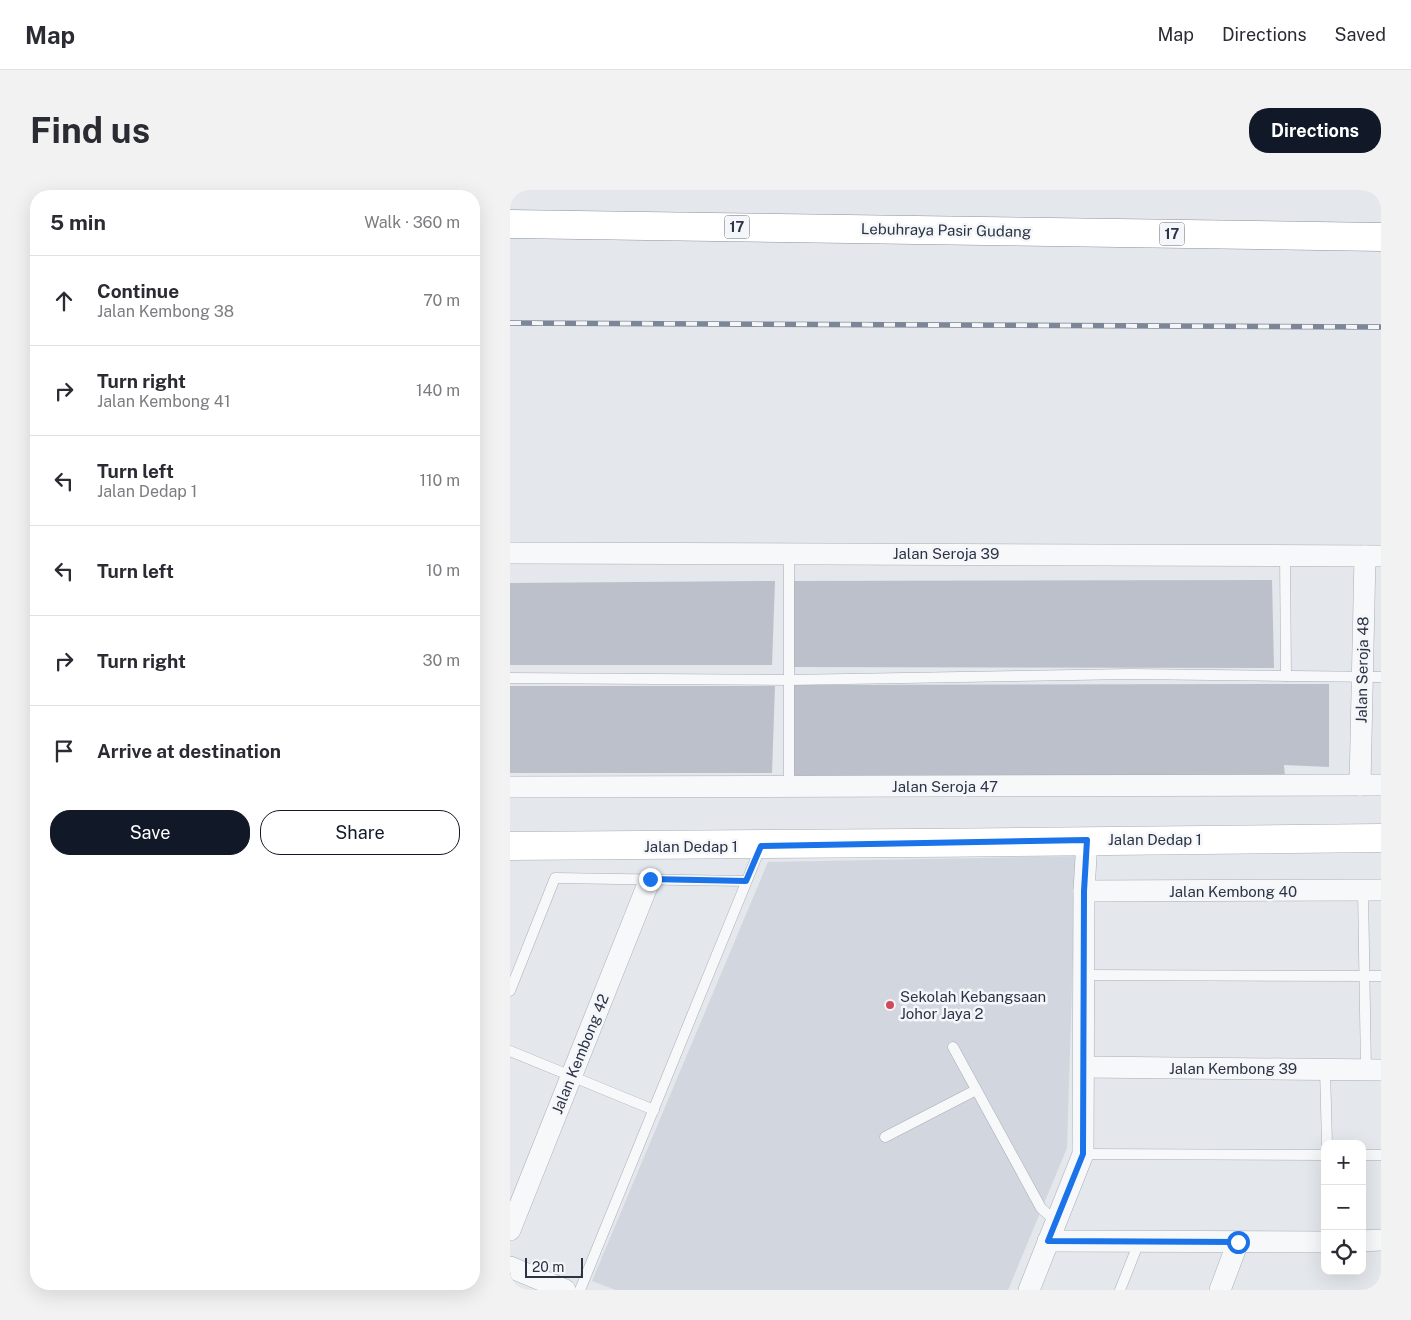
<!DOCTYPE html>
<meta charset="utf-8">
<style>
:root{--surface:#fff;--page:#f2f2f3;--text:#2b2b33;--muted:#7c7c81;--line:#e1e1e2;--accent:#111827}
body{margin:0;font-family:"Public Sans",sans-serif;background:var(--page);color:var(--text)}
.controls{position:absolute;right:15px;bottom:15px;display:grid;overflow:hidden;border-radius:10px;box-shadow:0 5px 20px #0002}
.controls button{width:45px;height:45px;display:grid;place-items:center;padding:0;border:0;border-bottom:1px solid var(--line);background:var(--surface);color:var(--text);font:25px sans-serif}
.scale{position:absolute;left:15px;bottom:12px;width:58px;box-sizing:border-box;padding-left:5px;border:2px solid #2b3445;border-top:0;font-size:14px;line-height:18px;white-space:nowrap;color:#2b3445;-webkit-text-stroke:4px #f4f6f9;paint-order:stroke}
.stop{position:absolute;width:15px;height:15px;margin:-11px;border:4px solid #1a73e8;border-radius:50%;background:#fff}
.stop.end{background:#1a73e8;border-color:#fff;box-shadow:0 1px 5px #0008}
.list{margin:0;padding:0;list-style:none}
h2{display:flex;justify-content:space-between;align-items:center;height:65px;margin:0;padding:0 20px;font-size:21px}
h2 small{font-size:16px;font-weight:400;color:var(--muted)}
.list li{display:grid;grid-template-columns:32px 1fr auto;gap:15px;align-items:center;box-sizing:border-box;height:90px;padding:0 20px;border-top:1px solid var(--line)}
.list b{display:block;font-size:19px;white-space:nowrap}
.list p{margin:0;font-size:16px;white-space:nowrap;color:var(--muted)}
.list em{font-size:16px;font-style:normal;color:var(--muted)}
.actions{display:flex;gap:10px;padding:15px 20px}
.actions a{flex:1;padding:11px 0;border:1px solid var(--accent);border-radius:20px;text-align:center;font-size:18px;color:var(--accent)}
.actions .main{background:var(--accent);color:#fff}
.icon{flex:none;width:28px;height:28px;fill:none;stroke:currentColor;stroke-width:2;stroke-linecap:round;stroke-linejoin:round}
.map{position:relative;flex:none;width:871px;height:1100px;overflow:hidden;border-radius:20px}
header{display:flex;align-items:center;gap:30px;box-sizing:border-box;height:70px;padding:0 25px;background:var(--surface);border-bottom:1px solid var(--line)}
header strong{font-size:24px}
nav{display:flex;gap:28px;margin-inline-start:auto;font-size:18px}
.intro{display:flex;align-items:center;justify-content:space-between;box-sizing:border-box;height:120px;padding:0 30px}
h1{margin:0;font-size:35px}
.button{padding:12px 22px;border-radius:20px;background:var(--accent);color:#fff;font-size:18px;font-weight:700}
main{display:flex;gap:30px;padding:0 30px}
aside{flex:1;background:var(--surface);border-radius:20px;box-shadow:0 5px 20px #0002}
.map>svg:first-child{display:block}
.built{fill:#d2d6de}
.building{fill:#bbc0ca}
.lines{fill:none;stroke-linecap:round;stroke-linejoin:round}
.lane-casing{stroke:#a9aeb7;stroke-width:11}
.street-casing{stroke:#a9aeb7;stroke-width:22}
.secondary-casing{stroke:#a9aeb7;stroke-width:29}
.highway-casing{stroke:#8b94a3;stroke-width:29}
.lane{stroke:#f7f8fa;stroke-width:10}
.street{stroke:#f7f8fa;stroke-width:21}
.secondary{stroke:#fff;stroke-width:28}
.highway{stroke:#fff;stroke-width:28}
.rail-casing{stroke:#7d8696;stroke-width:5.5}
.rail{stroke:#f4f6f9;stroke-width:4;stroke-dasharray:11;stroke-linecap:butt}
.route{stroke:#1a73e8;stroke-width:6}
.poi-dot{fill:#d1495b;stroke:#f4f6f9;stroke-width:2}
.labels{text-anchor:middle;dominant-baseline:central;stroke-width:5;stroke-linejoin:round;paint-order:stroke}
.shield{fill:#f4f6f9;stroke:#676e7b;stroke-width:1}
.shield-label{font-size:14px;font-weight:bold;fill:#2b3445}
.street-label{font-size:15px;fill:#2b3445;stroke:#f4f6f9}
.poi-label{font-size:15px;fill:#2b3445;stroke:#f4f6f9;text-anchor:start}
</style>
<header>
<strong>Map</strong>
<nav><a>Map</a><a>Directions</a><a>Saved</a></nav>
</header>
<div class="intro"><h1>Find us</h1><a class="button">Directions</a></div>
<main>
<aside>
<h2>5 min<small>Walk · 360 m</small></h2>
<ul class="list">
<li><svg class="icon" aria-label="ahead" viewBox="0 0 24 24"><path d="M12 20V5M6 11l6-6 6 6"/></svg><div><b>Continue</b><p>Jalan Kembong 38</p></div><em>70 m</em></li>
<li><svg class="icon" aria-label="right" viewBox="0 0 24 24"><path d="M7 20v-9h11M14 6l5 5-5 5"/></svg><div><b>Turn right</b><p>Jalan Kembong 41</p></div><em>140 m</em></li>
<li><svg class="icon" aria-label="left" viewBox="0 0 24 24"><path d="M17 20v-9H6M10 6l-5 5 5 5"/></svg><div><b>Turn left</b><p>Jalan Dedap 1</p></div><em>110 m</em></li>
<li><svg class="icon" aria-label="left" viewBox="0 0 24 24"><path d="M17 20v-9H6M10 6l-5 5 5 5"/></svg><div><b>Turn left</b></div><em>10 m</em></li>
<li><svg class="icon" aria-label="right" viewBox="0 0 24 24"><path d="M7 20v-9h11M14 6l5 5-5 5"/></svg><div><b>Turn right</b></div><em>30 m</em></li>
<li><svg class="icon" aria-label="arrive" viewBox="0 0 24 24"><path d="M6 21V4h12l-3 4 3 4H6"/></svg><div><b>Arrive at destination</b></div></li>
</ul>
<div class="actions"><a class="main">Save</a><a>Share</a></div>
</aside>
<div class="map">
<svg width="871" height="1100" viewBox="0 0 871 1100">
<rect width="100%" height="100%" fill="#e4e7ec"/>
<polygon class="built" points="566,666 557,958 498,1100 106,1100 82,1091 258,672"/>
<g class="building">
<polygon points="762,390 764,478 283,477 282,391"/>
<polygon points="265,391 262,475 0,475 0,393"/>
<polygon points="819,494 819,577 774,575 775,587 284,586 284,495"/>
<polygon points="0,496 265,496 262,583 0,583"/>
</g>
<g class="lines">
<g class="lane-casing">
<g id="lane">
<polyline points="775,365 776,486"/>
<polyline points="0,488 279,490 620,484 871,487"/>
<polyline points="279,596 279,362"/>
<polyline points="853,700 856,880"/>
<polyline points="574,785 871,786"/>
<polyline points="0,801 45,688 236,691"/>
<polyline points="443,857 531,1018 546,1032"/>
<polyline points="0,861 144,920"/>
<polyline points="815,879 817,954"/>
<polyline points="375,947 466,900"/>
<polyline points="573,964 815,965"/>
<polyline points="852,965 871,965"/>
<polyline points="70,1100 251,656"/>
<polyline points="610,1100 629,1052"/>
</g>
</g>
<g class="street-casing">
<g id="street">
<polyline points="0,363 871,366"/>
<polyline points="850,595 855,366"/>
<polyline points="0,597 871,595"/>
<polyline points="574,701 871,700"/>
<polyline points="575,877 871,880"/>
<polyline points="0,1040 140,689"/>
<polyline points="538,1051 815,1052"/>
<polyline points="852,1051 871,1050"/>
<polyline points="0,1077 55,1100"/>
<polyline points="519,1100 573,964 574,701 577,650"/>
<polyline points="710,1100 728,1052"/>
</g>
</g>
<g class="secondary-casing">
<path id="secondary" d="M0,656C290,656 581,650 871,648"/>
</g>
<g class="highway-casing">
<polyline id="highway" points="0,34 871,47"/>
</g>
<use href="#lane" class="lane"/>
<use href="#street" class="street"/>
<use href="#secondary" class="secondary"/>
<use href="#highway" class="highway"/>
<g class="rail-casing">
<polyline id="rail" points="0,133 871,137"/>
</g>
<use href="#rail" class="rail"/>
</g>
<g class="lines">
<polyline class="route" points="140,689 236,691 251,656 577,650 574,701 573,964 538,1051 728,1052"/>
</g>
<circle class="poi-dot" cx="380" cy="815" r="5"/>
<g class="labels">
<g class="shield">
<rect x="214.5" y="25.5" width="25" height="23" rx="4"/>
<rect x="649.5" y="32.5" width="25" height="23" rx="4"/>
</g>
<g class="shield-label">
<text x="227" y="37">17</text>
<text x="662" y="44">17</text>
</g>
<g class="street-label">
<text transform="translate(436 40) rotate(1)">Lebuhraya Pasir Gudang</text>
<text x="436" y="363">Jalan Seroja 39</text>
<text transform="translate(852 480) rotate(-89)">Jalan Seroja 48</text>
<text x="435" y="596">Jalan Seroja 47</text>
<text x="645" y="649">Jalan Dedap 1</text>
<text x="181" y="656">Jalan Dedap 1</text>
<text x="723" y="701">Jalan Kembong 40</text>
<text transform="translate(70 864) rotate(-68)">Jalan Kembong 42</text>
<text x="723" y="878">Jalan Kembong 39</text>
</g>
<g class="poi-label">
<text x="390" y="806">Sekolah Kebangsaan<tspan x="390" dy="17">Johor Jaya 2</tspan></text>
</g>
</g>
</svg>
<div class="controls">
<button>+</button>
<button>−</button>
<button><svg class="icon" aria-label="locate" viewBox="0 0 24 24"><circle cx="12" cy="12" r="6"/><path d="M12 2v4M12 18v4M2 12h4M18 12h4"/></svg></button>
</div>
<div class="scale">20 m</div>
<div class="stop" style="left:728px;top:1052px"></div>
<div class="stop end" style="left:140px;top:689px"></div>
</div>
</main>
